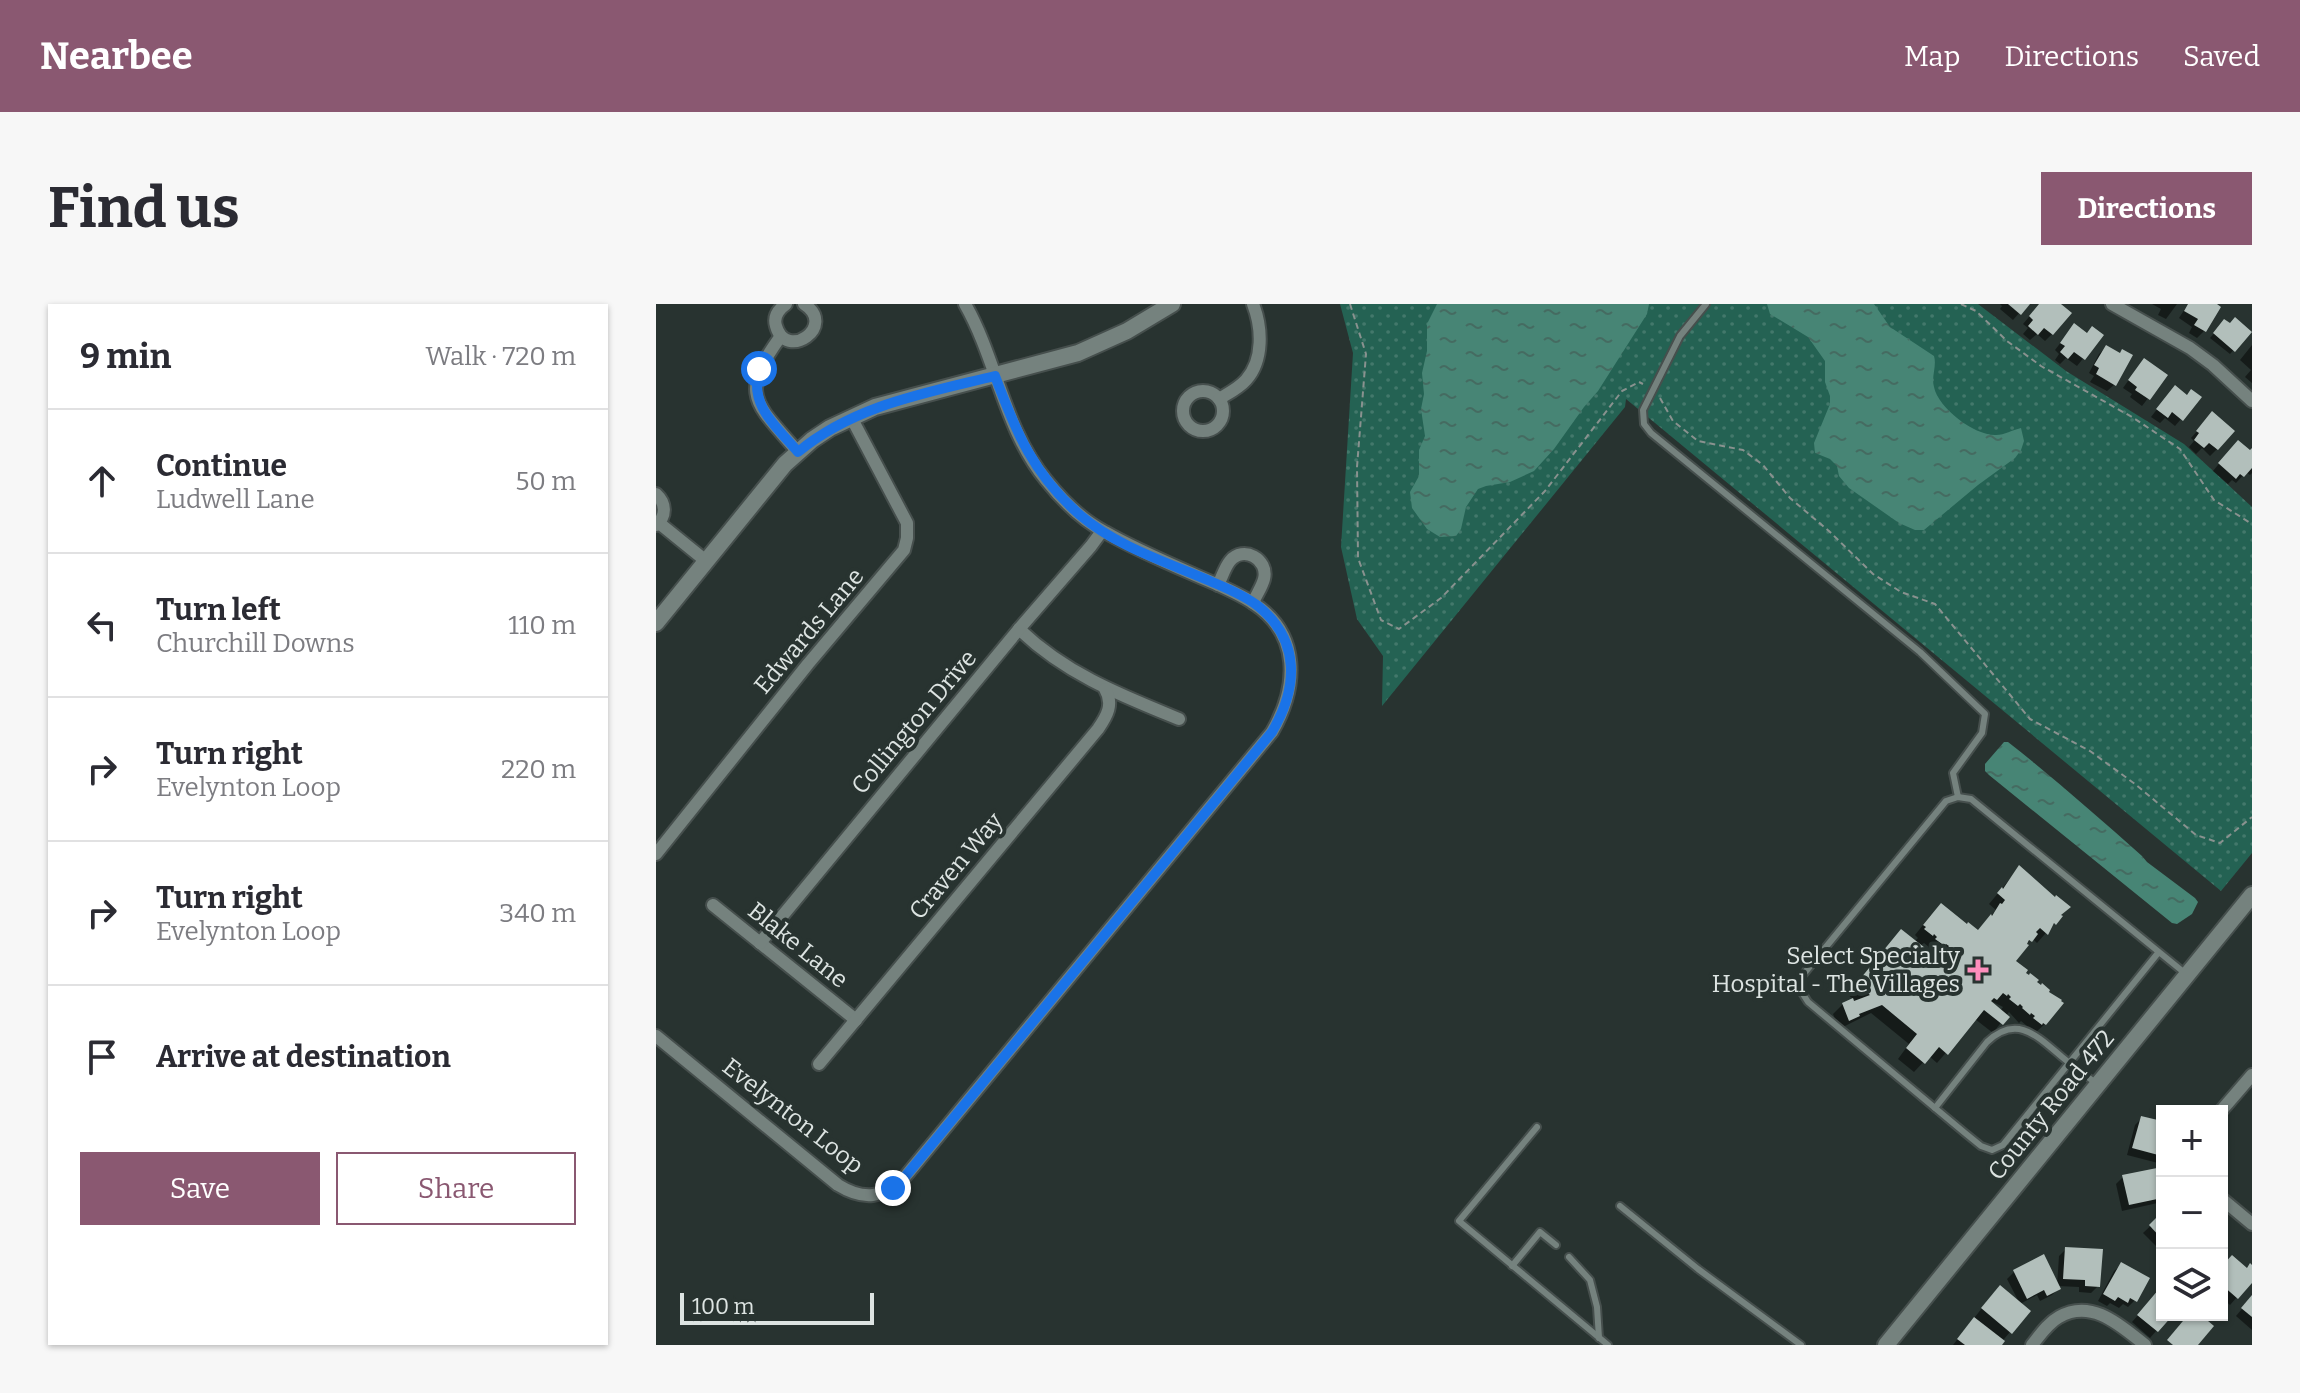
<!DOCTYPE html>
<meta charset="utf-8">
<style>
:root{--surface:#fff;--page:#f7f7f7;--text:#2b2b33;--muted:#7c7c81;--line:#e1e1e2;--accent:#8a5871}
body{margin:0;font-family:Bitter,serif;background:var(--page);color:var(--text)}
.controls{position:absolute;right:24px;bottom:24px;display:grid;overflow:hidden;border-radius:0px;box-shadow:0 2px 6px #0004}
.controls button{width:72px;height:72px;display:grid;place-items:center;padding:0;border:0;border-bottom:2px solid var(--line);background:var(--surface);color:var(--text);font:40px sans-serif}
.scale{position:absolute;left:24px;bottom:20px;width:194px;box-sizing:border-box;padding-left:8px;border:4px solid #dde4e2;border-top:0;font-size:22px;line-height:28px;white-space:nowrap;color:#dde4e2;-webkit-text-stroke:6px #283330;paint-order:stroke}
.stop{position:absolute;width:24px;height:24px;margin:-18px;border:6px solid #1a73e8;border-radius:50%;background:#fff}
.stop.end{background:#1a73e8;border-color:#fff;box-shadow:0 2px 8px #0008}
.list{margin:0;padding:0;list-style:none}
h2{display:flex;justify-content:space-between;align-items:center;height:104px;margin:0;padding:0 32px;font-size:34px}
h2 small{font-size:26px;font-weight:400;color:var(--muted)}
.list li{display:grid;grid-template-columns:52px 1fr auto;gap:24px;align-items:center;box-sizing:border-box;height:144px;padding:0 32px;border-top:2px solid var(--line)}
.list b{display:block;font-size:30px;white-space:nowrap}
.list p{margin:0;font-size:26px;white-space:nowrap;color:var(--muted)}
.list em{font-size:26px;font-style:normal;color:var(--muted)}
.actions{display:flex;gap:16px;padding:24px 32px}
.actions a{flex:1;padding:18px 0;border:2px solid var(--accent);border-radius:0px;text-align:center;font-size:28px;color:var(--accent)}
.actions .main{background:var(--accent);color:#fff}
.icon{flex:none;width:44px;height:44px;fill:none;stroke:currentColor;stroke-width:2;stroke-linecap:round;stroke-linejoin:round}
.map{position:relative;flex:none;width:1596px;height:1041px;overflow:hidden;border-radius:0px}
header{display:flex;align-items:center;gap:48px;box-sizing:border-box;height:112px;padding:0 40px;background:var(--accent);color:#fff}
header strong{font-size:38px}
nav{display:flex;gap:44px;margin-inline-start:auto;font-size:28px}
.intro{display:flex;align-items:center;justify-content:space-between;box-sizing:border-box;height:192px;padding:0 48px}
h1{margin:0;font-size:56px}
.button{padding:20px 36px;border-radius:0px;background:var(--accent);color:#fff;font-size:28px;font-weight:700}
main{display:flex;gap:48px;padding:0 48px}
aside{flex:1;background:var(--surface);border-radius:0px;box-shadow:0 2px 6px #0004}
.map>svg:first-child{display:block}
.grass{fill:url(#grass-dots)}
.water{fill:url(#water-ripples)}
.shadow{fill:#0007;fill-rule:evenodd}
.building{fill:#b2bfbb}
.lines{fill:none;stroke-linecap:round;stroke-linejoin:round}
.lane-casing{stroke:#464f4d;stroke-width:10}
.street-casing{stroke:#464f4d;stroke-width:16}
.secondary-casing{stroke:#464f4d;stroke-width:20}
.path{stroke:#89928f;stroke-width:2;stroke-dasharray:6 4;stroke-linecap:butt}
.lane{stroke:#75827e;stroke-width:6}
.street{stroke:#75827e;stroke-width:12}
.secondary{stroke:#75827e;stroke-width:16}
.route{stroke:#1a73e8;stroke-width:10}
.poi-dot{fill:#fe8ebc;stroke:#283330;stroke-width:3}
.labels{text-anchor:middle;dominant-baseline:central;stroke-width:8;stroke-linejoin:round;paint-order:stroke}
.street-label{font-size:24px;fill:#dde4e2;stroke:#283330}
.poi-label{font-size:24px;fill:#dde4e2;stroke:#283330;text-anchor:end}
</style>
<header>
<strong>Nearbee</strong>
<nav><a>Map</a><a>Directions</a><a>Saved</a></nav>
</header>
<div class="intro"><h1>Find us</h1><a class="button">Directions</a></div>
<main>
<aside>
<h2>9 min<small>Walk · 720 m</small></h2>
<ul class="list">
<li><svg class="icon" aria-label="ahead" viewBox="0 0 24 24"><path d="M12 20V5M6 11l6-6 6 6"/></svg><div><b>Continue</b><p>Ludwell Lane</p></div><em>50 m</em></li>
<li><svg class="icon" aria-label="left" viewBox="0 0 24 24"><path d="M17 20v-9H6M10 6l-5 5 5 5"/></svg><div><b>Turn left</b><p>Churchill Downs</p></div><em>110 m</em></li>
<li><svg class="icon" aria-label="right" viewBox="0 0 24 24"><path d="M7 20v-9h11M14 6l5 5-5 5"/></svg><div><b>Turn right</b><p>Evelynton Loop</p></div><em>220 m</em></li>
<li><svg class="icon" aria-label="right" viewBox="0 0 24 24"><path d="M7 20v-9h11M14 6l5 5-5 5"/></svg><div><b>Turn right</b><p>Evelynton Loop</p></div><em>340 m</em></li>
<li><svg class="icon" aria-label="arrive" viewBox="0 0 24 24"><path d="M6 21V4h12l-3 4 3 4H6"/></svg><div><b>Arrive at destination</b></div></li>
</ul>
<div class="actions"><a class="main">Save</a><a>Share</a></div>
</aside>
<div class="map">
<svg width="1596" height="1041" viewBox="0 0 1596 1041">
<defs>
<pattern id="grass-dots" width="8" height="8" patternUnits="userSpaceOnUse" patternTransform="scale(2)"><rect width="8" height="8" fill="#246253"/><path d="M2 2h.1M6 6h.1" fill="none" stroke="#43786b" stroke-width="1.8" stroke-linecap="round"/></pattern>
<pattern id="water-ripples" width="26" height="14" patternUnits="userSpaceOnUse" patternTransform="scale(2)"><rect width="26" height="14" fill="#478575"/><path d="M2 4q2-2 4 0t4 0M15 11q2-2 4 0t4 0" fill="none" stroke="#456b61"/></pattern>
</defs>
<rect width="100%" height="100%" fill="#283330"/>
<polygon class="grass" points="684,0 1322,0 1410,67 1528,140 1596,203 1596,549 1565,587 970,95 969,103 726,402 727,352 701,315 685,243 697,49"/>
<g class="water">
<polygon points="781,0 993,0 991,10 942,87 928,103 898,145 878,167 854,178 830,182 822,185 810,203 805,225 800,232 784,233 771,225 756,204 754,188 763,172 763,146 769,132 765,105 768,90 766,69 771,47 771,20"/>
<path d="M1111,0H1218L1234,23L1278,52C1281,62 1275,73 1278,83C1282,104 1319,132 1340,131C1349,131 1356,126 1365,124L1368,137L1365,146L1359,154L1322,181L1268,226H1259L1243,219L1193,184L1183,172L1181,162L1174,155L1159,149L1158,139L1174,100V92L1169,78V57L1152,33L1114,10Z"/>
<path d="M1348,438H1352C1398,474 1442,513 1486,552L1491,558L1539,594L1542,598L1536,610L1521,620L1516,619L1333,471L1329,467V460Z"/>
</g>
<g class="shadow">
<polygon points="1344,0 1371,0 1357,16 1344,5 1346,2"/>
<polygon points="1384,0 1402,0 1396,30 1389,37 1381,30 1374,36 1367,30 1372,24 1367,20"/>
<polygon points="1496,0 1521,0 1510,15 1502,11 1505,5"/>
<polygon points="1532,0 1557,0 1563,3 1548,27 1541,34 1533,29 1536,23 1523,14"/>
<polygon points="1569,17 1593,28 1574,50 1554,34"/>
<polygon points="1412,29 1446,31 1421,62 1410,54 1404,60 1399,56 1403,50 1399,46"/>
<polygon points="1596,41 1596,79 1589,73 1595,66 1584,56"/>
<polygon points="1450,43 1463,51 1458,81 1451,87 1434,78 1438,72 1433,69 1443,50"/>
<polygon points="1482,63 1510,71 1486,102 1474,93 1476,90 1467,84"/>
<polygon points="1512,91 1525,115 1519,122 1509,114 1504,119 1495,113"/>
<polygon points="1550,117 1561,145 1554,152 1546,144 1540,150 1533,143 1538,137 1535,134"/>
<polygon points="1575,145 1594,149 1596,147 1596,169 1594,171 1590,168 1580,179 1576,176 1572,180 1557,167"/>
<path d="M1363,564L1404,613L1381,639L1376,634L1357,657L1389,720L1379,729L1369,724L1371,722L1365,717L1363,719L1353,708L1337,729L1319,715L1281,759L1273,752L1258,768L1242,755L1253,740L1215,709L1183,725L1177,710L1187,700L1199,696L1192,691L1236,637L1258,638L1262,634L1259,631L1275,611L1321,628L1340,606L1333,600ZM1268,639L1273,643L1270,647L1264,642ZM1280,648L1285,653L1282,657L1276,652ZM1333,696L1347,703L1344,707Z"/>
<polygon points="1486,814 1506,820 1506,855 1502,859 1471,851 1479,821"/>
<polygon points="1506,865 1506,898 1466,907 1460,880 1467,873"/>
<polygon points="1506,911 1506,948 1487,929"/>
<polygon points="1410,945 1442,982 1435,989 1423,988 1423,983 1402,982 1403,984 1396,991 1384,997 1381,991 1364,1000 1354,1028 1343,1041 1297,1041 1337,990 1364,1000 1351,975 1358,968 1387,953 1401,982 1403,952"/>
<polygon points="1465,961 1479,996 1472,1003 1467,1000 1463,1004 1454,999 1451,1002 1442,997 1458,967"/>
<polygon points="1596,963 1596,976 1574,1001 1566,994 1566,964 1590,966"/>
<polygon points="1506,990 1506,1011 1514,1011 1494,1034 1476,1018 1496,995"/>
<polygon points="1596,993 1596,1026 1580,1012"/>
</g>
<g class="building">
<polygon points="1352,0 1374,0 1365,11"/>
<polygon points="1383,0 1405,0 1416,9 1397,31 1388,24 1382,31 1372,22 1377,16 1373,12"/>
<polygon points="1532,0 1561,0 1565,3 1550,28 1538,21 1542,15 1528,7"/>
<polygon points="1579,13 1596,28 1579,48 1557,29 1568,15 1574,19"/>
<polygon points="1418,19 1431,29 1436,22 1448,31 1429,56 1418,48 1412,55 1404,48 1409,42 1404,39"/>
<polygon points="1450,41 1464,49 1466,45 1477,51 1460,82 1440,70 1443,64 1438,61"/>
<polygon points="1488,54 1512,71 1494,96 1479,86 1481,83 1472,76"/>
<polygon points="1519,81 1531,91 1535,85 1546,93 1527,117 1516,108 1512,114 1500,105"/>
<polygon points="1556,107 1579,127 1562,146 1553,139 1548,144 1538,136 1543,129 1540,127"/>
<polygon points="1582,136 1594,146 1596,144 1596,164 1588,173 1584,170 1580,175 1562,159"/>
<polygon points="1363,561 1399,593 1400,591 1415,603 1405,611 1407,612 1400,621 1398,619 1392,631 1384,624 1380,628 1382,630 1376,638 1373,636 1371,640 1373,641 1360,657 1372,666 1370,669 1373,671 1374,669 1383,676 1381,678 1385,681 1386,679 1394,686 1393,688 1406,696 1405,697 1408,699 1390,721 1387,719 1386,721 1377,714 1379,712 1375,709 1374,711 1366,704 1367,703 1364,700 1362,702 1353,695 1355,693 1352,690 1351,692 1347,689 1341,696 1338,694 1335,697 1354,713 1347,721 1328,706 1292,751 1283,743 1269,760 1250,744 1261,730 1226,701 1203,710 1204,712 1193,717 1186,699 1197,694 1198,697 1214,691 1200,680 1245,625 1283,655 1293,642 1290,640 1289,642 1279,635 1281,633 1278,630 1277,632 1268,625 1270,623 1267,621 1285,599 1311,620 1312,618 1322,626 1335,610 1336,612 1344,599 1346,600 1349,596 1341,589 1346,583 1347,585"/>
<polygon points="1485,812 1506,817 1506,852 1476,844"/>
<polygon points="1506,863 1506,894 1473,901 1466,871"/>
<polygon points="1506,908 1506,935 1493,921"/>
<polygon points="1409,943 1447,945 1444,983 1429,982 1429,976 1407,975"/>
<polygon points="1388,950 1405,985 1391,992 1388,986 1371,995 1357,966"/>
<polygon points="1576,951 1591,964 1594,959 1596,961 1596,979 1582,995 1566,981 1566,962"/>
<polygon points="1465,958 1494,974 1481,998 1474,994 1472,999 1462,993 1459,997 1447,990"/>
<polygon points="1344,981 1375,1007 1356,1030 1325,1004"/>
<polygon points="1503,985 1506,988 1506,1011 1517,1011 1502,1028 1481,1011"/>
<polygon points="1596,991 1596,1013 1585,1004"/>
<polygon points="1532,1011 1545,1011 1558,1022 1542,1041 1517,1041 1511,1036"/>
<polygon points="1318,1013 1349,1037 1346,1041 1309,1041 1301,1035"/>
</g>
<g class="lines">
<g class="lane-casing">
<g id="lane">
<polyline points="1050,0 1024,32 987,106 988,120 995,129 1264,348 1329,410 1326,429 1297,469 1302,493"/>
<polyline points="1502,649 1347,841 1336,846 1325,842 1309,829 1152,698 1145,687 1146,672 1290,497 1302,493 1315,495 1530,670"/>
<path d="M1279,804L1331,738C1361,710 1381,732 1406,753C1417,762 1429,771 1441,780"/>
<polyline points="881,823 803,917 952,1041"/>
<polyline points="964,902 1042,965 1145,1041"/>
<polyline points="913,953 934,976 941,1003 943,1034"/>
<polyline points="856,962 884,928 900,941"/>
</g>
</g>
<g class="street-casing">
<g id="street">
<path d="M130,0C123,5 117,12 120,22C130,58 182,22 148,0"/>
<polyline points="1456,0 1534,44 1557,61 1596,97"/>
<path d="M125,32C82,91 99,98 142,148"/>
<circle cx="547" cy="107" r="20"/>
<path d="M563,95C573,89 583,84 590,76C608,56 606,23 597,0"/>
<path d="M0,190C10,199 11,212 0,221"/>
<polyline points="3,219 50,257"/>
<path d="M562,281C566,273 569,263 574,257C587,241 613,255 608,275C606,283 600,291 597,299"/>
<path d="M363,325C410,370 464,391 523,415"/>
<polyline points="0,550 152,360 248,246 251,234 251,219 195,113"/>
<polyline points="57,601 200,716"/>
<polyline points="104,639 363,325 435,242 446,227"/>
<path d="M0,732L182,881C208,897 227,894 248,874L616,428C642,383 645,330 597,299C579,287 557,279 537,270C507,257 477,244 449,228C426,216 406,196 390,176C348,125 341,56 309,0"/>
<path d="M163,760L442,425C451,412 458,400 449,385"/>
<polyline points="1565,807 1596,771"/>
<polyline points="1566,895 1596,920"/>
<path d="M1376,1041C1384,1031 1392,1019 1403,1013C1436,994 1465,1022 1489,1041"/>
</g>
</g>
<g class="secondary-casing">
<g id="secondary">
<polyline points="0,319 129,160 156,136 174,124 219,103 422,49 471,27 516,0"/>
<polyline points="1230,1041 1596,591"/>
</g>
</g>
<g class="path">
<polyline points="694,0 710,50 701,163 702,254 725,316 743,325 785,294 889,187 966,87 983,78 987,80"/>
<polyline points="1305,0 1320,7 1351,37 1385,62 1476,113 1524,145 1558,196 1596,220"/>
<polyline points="1004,94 1017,117 1042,137 1087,146 1107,161 1134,194 1174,228 1217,270 1245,288 1279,300 1374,415 1434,447 1479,480 1540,531 1564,539 1596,513"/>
</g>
<use href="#lane" class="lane"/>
<use href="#street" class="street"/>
<use href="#secondary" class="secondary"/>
</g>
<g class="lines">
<path class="route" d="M103,65C93,102 120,122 142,148C199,101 270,89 339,72C360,128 377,170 424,211C460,242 510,258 554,277C570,284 588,291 602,302C645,337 642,384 616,428L248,874L237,884"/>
</g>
<path class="poi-dot" d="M1318 654h8v8h8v8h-8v8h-8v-8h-8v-8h8z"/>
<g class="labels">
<g class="street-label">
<text transform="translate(153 327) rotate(-50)">Edwards Lane</text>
<text transform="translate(258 418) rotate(-50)">Collington Drive</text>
<text transform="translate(300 562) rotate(-50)">Craven Way</text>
<text transform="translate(142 641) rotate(39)">Blake Lane</text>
<text transform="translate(1395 801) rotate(-51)">County Road 472</text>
<text transform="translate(137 812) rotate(38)">Evelynton Loop</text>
</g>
<g class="poi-label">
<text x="1304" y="652">Select Specialty<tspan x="1304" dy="28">Hospital - The Villages</tspan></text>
</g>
</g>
</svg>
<div class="controls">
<button>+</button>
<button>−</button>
<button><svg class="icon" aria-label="layers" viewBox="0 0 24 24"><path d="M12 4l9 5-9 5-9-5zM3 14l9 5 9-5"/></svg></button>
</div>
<div class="scale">100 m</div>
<div class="stop" style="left:103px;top:65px"></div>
<div class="stop end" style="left:237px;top:884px"></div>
</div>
</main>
